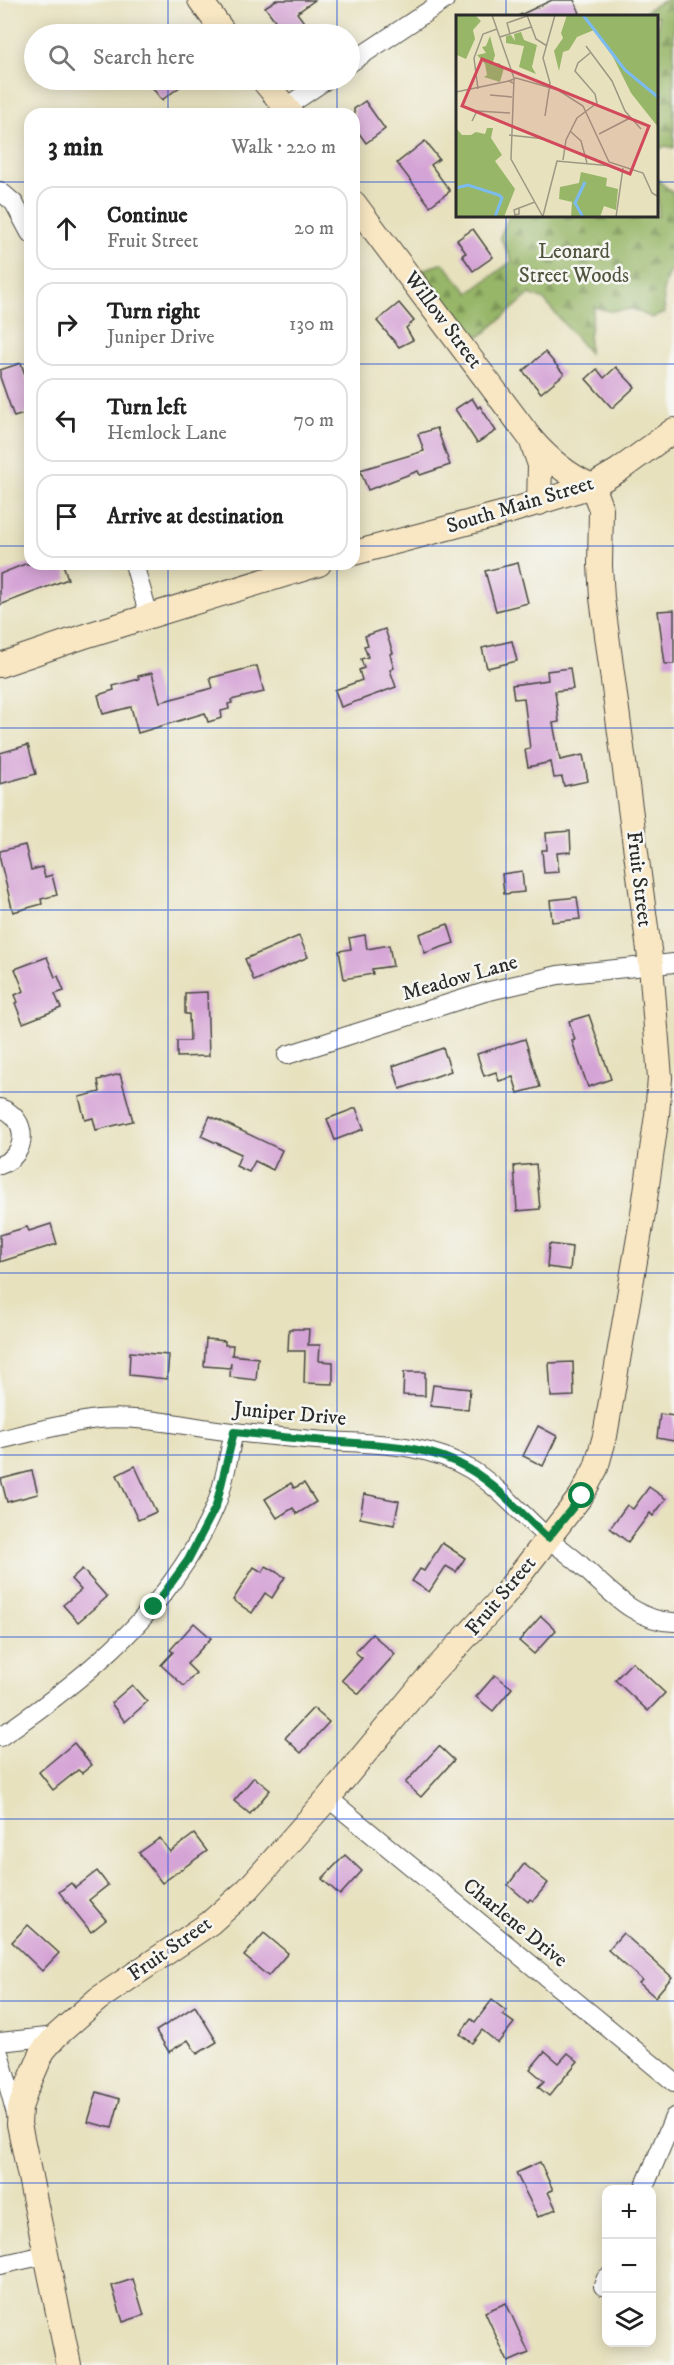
<!DOCTYPE html>
<meta charset="utf-8">
<style>
:root{--surface:#fff;--page:#f2f2f2;--text:#222;--muted:#767676;--line:#e0e0e0}
body{margin:0;font-family:"IM FELL DW Pica",serif;background:var(--page);color:var(--text)}
.controls{position:absolute;right:18px;bottom:18px;display:grid;overflow:hidden;border-radius:12px;box-shadow:0 3px 15px #0003}
.controls button{width:54px;height:54px;display:grid;place-items:center;padding:0;border:0;border-bottom:2px solid var(--line);background:var(--surface);color:var(--text);font:30px sans-serif}
.stop{position:absolute;width:18px;height:18px;margin:-14px;border:4px solid #0b8043;border-radius:50%;background:#fff}
.stop.end{background:#0b8043;border-color:#fff;box-shadow:0 2px 6px #0008}
.list{margin:0;padding:0;list-style:none}
h2{display:flex;justify-content:space-between;align-items:center;height:78px;margin:0;padding:0 24px;font-size:26px}
h2 small{font-size:20px;font-weight:400;color:var(--muted)}
.list li{display:grid;grid-template-columns:39px 1fr auto;gap:18px;align-items:center;box-sizing:border-box;height:84px;margin:0 12px 12px;padding:0 12px;border:2px solid var(--line);border-radius:18px}
.list b{display:block;font-size:22px;white-space:nowrap}
.list p{margin:0;font-size:20px;white-space:nowrap;color:var(--muted)}
.list em{font-size:20px;font-style:normal;color:var(--muted)}
.icon{flex:none;width:33px;height:33px;fill:none;stroke:currentColor;stroke-width:2;stroke-linecap:round;stroke-linejoin:round}
.map{position:relative;flex:none;width:674px;height:2365px;overflow:hidden}
.search{position:absolute;background:var(--surface);box-shadow:0 3px 15px #0003;left:24px;top:24px;width:336px;height:66px;display:flex;align-items:center;gap:15px;box-sizing:border-box;padding:0 21px;border-radius:33px;color:var(--muted);font-size:22px}
.panel{position:absolute;background:var(--surface);box-shadow:0 3px 15px #0003;left:24px;top:108px;width:336px;height:462px;border-radius:18px}
.map>svg:first-child{display:block}
.forest{fill:url(#forest-firs);stroke:#61704a;stroke-width:1.5}
.building{fill:#d5a4d6}
.lines{fill:none;stroke-linecap:round;stroke-linejoin:round}
.street-casing{stroke:#474641;stroke-width:20}
.secondary-casing{stroke:#474641;stroke-width:26}
.street{stroke:#fff;stroke-width:18}
.secondary{stroke:#f9e7c3;stroke-width:24}
.route{stroke:#0b8043;stroke-width:8}
.grid{fill:none;stroke:#1d4ed8;stroke-width:1.5;stroke-opacity:0.55}
.labels{text-anchor:middle;dominant-baseline:central;stroke-width:5;stroke-linejoin:round;paint-order:stroke}
.park-label{font-size:21px;fill:#50553e;stroke:#f6f6f2}
.street-label{font-size:21px;fill:#2b2b2b;stroke:#f6f6f2}
.inset-river{fill:none;stroke:#7bbbef;stroke-width:3}
.inset-road{fill:none;stroke:#9c9883;stroke-width:1.5}
.view{fill:#d1495b;fill-opacity:0.15;stroke:#d1495b;stroke-width:3}
.inset-edge{fill:none;stroke:#2b2b2b;stroke-width:3}
</style>
<div class="map">
<svg width="674" height="2365" viewBox="0 0 674 2365">
<defs>
<pattern id="forest-firs" width="22" height="20" patternUnits="userSpaceOnUse" patternTransform="scale(1.5)"><rect width="22" height="20" fill="#97b668"/><path d="M5 1l3.5 6h-7zM16 11l3.5 6h-7z" fill="#7b9456"/></pattern>
</defs>
<rect width="100%" height="100%" fill="#f6f6f2"/>
<filter id="ink" filterUnits="userSpaceOnUse"><feTurbulence type="fractalNoise" baseFrequency=".0167" numOctaves="2"/><feDisplacementMap in="SourceGraphic" scale="12" xChannelSelector="R" yChannelSelector="G"/><feConvolveMatrix kernelMatrix="1 2 1 2 8 2 1 2 1" color-interpolation-filters="sRGB"/></filter>
<filter id="wash" filterUnits="userSpaceOnUse"><feTurbulence type="fractalNoise" baseFrequency=".008" numOctaves="4" result="noise"/><feDisplacementMap in="SourceGraphic" scale="24" xChannelSelector="R" yChannelSelector="G"/><feGaussianBlur stdDeviation="1.35" result="paint"/><feColorMatrix in="noise" values="0 0 0 0 0 0 0 0 0 0 0 0 0 0 0 0 0 1.4 0 .05"/><feComposite in="paint" operator="in"/></filter>
<g filter="url(#wash)">
<rect width="100%" height="100%" fill="#e7e1be"/>
<g class="forest">
<polygon points="666,0 674,0 674,148 665,146 658,150 658,16 639,16 655,5"/>
<polygon points="658,180 674,194 674,264 667,277 663,291 665,313 652,318 633,309 609,311 594,307 589,337 589,353 544,300 530,294 481,336 471,335 422,270 443,263 469,293 512,261 500,237 509,216 658,216"/>
</g>
<g id="blocks">
<g class="building">
<polygon points="276,0 315,0 297,13 313,34 285,34 265,7"/>
<polygon points="552,0 574,0 580,13 572,16 518,16"/>
<polygon points="146,80 189,80 162,100"/>
<polygon points="365,101 385,129 366,143 354,126 354,109"/>
<polygon points="425,141 439,159 431,165 450,191 430,206 397,163"/>
<polygon points="473,229 493,257 473,271 462,255 466,253 457,240"/>
<polygon points="399,303 414,321 406,328 413,340 399,347 377,321"/>
<polygon points="545,352 564,374 541,393 523,371"/>
<polygon points="21,363 30,389 30,412 14,417 0,377 0,370"/>
<polygon points="616,367 635,387 612,408 586,379 597,369 604,378"/>
<polygon points="472,398 478,408 480,406 496,431 477,443 455,409"/>
<polygon points="437,428 450,465 420,475 418,471 368,490 360,470 424,451 418,434"/>
<polygon points="518,563 528,603 496,611 485,571"/>
<polygon points="25,564 63,564 68,579 0,605 0,574"/>
<polygon points="674,610 674,664 665,664 658,611"/>
<polygon points="385,629 393,653 390,654 394,668 390,670 396,687 341,707 335,690 362,680 359,670 364,668 361,659 368,657 364,646 368,645 365,636"/>
<polygon points="512,641 517,661 487,668 482,648"/>
<polygon points="257,666 264,692 231,700 232,703 228,704 229,709 221,711 222,718 208,722 205,713 138,733 131,707 103,714 98,695 114,690 113,686 139,679 138,676 152,673 160,702 213,688 210,678"/>
<polygon points="570,668 573,689 555,691 559,722 553,723 560,760 583,755 588,781 564,786 562,777 554,778 551,762 528,767 525,750 530,749 524,698 514,699 512,685 548,680 547,671"/>
<polygon points="28,745 36,774 0,784 0,753"/>
<polygon points="570,831 571,852 557,853 559,872 544,873 542,850 547,850 546,833"/>
<polygon points="25,845 31,870 42,867 45,877 52,875 57,895 41,899 42,904 13,912 0,860 0,851"/>
<polygon points="522,871 524,892 504,894 502,874"/>
<polygon points="577,897 580,919 552,922 550,900"/>
<polygon points="448,924 454,943 425,953 419,934"/>
<polygon points="365,935 367,949 389,945 393,966 372,969 373,974 344,979 339,951 351,949 349,938"/>
<polygon points="299,936 308,957 254,981 245,959"/>
<polygon points="47,957 55,977 58,976 64,991 55,994 61,1008 23,1023 15,1003 18,1002 15,995 24,991 15,969"/>
<polygon points="207,992 209,1056 177,1057 177,1041 190,1041 189,1014 185,1014 185,993"/>
<polygon points="589,1015 611,1079 588,1087 572,1041 575,1040 569,1021"/>
<polygon points="525,1039 540,1087 518,1093 513,1077 499,1081 496,1072 484,1076 477,1054"/>
<polygon points="443,1048 451,1071 400,1089 393,1066"/>
<polygon points="120,1074 133,1121 96,1130 93,1118 85,1120 79,1097 100,1092 98,1080"/>
<polygon points="356,1108 364,1129 335,1140 327,1119"/>
<polygon points="210,1116 282,1150 273,1170 255,1161 249,1172 236,1166 241,1154 201,1136"/>
<polygon points="536,1164 540,1209 517,1211 514,1166"/>
<polygon points="51,1224 57,1244 0,1262 0,1235 27,1227 29,1231"/>
<polygon points="549,1244 572,1247 570,1270 547,1267"/>
<polygon points="289,1329 309,1329 308,1345 320,1345 319,1361 333,1362 333,1384 304,1383 305,1351 288,1351"/>
<polygon points="206,1339 225,1341 225,1345 233,1345 232,1355 258,1358 256,1380 230,1377 231,1363 230,1368 204,1366"/>
<polygon points="130,1352 169,1355 167,1379 129,1375"/>
<polygon points="573,1362 574,1396 551,1397 549,1363"/>
<polygon points="404,1372 425,1372 425,1396 403,1395"/>
<polygon points="433,1385 470,1389 468,1410 430,1406"/>
<polygon points="660,1414 674,1416 674,1441 657,1438"/>
<polygon points="538,1426 557,1436 543,1466 523,1456"/>
<polygon points="135,1466 156,1512 138,1520 117,1475"/>
<polygon points="32,1471 38,1494 7,1502 1,1479"/>
<polygon points="291,1483 294,1488 304,1483 316,1502 297,1514 293,1508 277,1518 265,1499"/>
<polygon points="649,1487 666,1499 653,1516 650,1513 628,1542 610,1528 627,1505 633,1509"/>
<polygon points="364,1494 399,1501 394,1525 360,1518"/>
<polygon points="442,1543 465,1558 456,1572 446,1566 429,1592 412,1581 420,1569 424,1571"/>
<polygon points="266,1566 285,1577 272,1598 265,1593 252,1613 233,1600 254,1567 262,1572"/>
<polygon points="82,1569 107,1597 78,1622 63,1605 81,1590 71,1579"/>
<polygon points="541,1616 556,1630 534,1654 519,1641"/>
<polygon points="194,1623 211,1638 187,1664 196,1673 184,1686 161,1665 173,1652 170,1650"/>
<polygon points="372,1634 395,1654 359,1694 342,1680 362,1658 355,1652"/>
<polygon points="632,1662 665,1693 648,1711 615,1680"/>
<polygon points="495,1675 512,1688 493,1711 476,1697"/>
<polygon points="132,1685 147,1702 125,1722 111,1703"/>
<polygon points="313,1708 329,1722 301,1753 285,1738"/>
<polygon points="74,1743 92,1765 82,1773 78,1770 53,1790 39,1772"/>
<polygon points="439,1746 454,1760 421,1797 405,1783"/>
<polygon points="254,1777 270,1790 250,1814 234,1801"/>
<polygon points="194,1834 207,1851 162,1883 139,1853 160,1838 170,1852"/>
<polygon points="345,1855 362,1871 340,1895 322,1879"/>
<polygon points="524,1864 548,1883 533,1901 530,1899 528,1902 508,1885"/>
<polygon points="97,1871 108,1885 89,1900 106,1920 91,1932 59,1892 71,1883 75,1888"/>
<polygon points="28,1925 59,1953 42,1971 12,1942"/>
<polygon points="264,1933 288,1953 268,1976 244,1956"/>
<polygon points="623,1933 672,1977 655,1997 639,1983 642,1980 608,1950"/>
<polygon points="492,2000 506,2011 503,2015 514,2023 498,2043 482,2030 472,2043 460,2034 471,2019 475,2022"/>
<polygon points="195,2006 217,2042 197,2054 188,2040 169,2052 156,2031"/>
<polygon points="545,2051 559,2063 568,2053 578,2061 549,2096 538,2087 544,2081 530,2069"/>
<polygon points="97,2092 120,2099 112,2128 88,2122"/>
<polygon points="540,2162 553,2190 548,2192 556,2209 538,2217 516,2173"/>
<polygon points="133,2279 144,2315 123,2322 112,2286"/>
<polygon points="506,2303 529,2353 508,2362 485,2312"/>
</g>
</g>
</g>
<g filter="url(#ink)">
<use href="#blocks" fill-opacity="0" stroke="#474641" stroke-width="1.5"/>
<g class="lines">
<g class="street-casing">
<g id="street">
<polyline points="350,63 445,0"/>
<polyline points="286,107 326,80"/>
<polyline points="0,191 14,203 30,233"/>
<polyline points="134,564 149,616"/>
<polyline points="287,1055 485,992 558,975 674,963"/>
<path d="M0,1108C29,1117 29,1155 0,1165"/>
<path d="M0,1440C32,1432 65,1423 98,1419C142,1415 189,1427 233,1432C265,1435 297,1439 328,1441C376,1444 427,1443 470,1469C499,1487 522,1515 548,1538C559,1548 572,1556 583,1567C609,1590 636,1622 674,1622"/>
<path d="M0,1737C89,1676 171,1609 215,1507C225,1484 228,1456 234,1432"/>
<polyline points="328,1798 674,2082"/>
<polyline points="0,2042 56,2036"/>
<polyline points="0,2056 18,2121"/>
<polyline points="643,2190 674,2117"/>
<polyline points="0,2265 45,2255"/>
<polyline points="603,2286 606,2278"/>
</g>
</g>
<g class="secondary-casing">
<g id="secondary">
<polyline points="200,0 225,34"/>
<polyline points="263,80 291,114"/>
<polyline points="354,203 531,439"/>
<path d="M539,503L540,465L531,439C549,460 567,475 592,486"/>
<polyline points="354,553 504,513 592,486 619,470 674,430"/>
<polyline points="0,665 88,635 319,564"/>
<polyline points="69,2365 19,2124 20,2108 26,2090 43,2051 56,2036 98,1999 210,1923 248,1889 328,1798 425,1681 501,1599 581,1496 596,1468 605,1436 642,1220 657,1115 660,1078 651,965 602,598 600,566 601,509 592,486"/>
</g>
</g>
<use href="#street" class="street"/>
<use href="#secondary" class="secondary"/>
</g>
</g>
<g class="lines" filter="url(#ink)">
<path class="route" d="M154,1607L188,1560L216,1506L234,1432C265,1435 295,1439 326,1441C375,1445 425,1443 469,1469C497,1485 524,1516 548,1538L582,1496"/>
</g>
<path class="grid" d="M168,0V34M337,0V34M506,0V16M168,80V114M337,80V114M0,182H30M354,182H458M658,182H674M506,216V2365M0,364H30M354,364H674M0,546H30M354,546H674M168,564V2365M337,564V2365M0,728H674M0,910H674M0,1092H674M0,1273H674M0,1455H674M0,1637H674M0,1819H674M0,2001H674M0,2183H674"/>
<g class="labels">
<g class="park-label">
<text x="574" y="252">Leonard<tspan x="574" dy="24">Street Woods</tspan></text>
</g>
<g class="street-label">
<text transform="translate(443 320) rotate(53)">Willow Street</text>
<text transform="translate(520 505) rotate(-17)">South Main Street</text>
<text transform="translate(639 879) rotate(83)">Fruit Street</text>
<text transform="translate(460 978) rotate(-16)">Meadow Lane</text>
<text transform="translate(290 1414) rotate(5)">Juniper Drive</text>
<text transform="translate(501 1596) rotate(-50)">Fruit Street</text>
<text transform="translate(515 1923) rotate(39)">Charlene Drive</text>
<text transform="translate(170 1949) rotate(-35)">Fruit Street</text>
</g>
</g>
<g transform="translate(456 15)">
<rect width="202" height="202" fill="#e7e1be"/>
<path d="M0,0H19L25,6L17,15L19,24L10,44L1,40L0,47ZM111,0H202V112L175,78L157,42L138,15L121,22L113,35L107,37L103,56L98,36L107,23L105,18ZM65,17L68,25L81,30L76,52L80,59L63,52L68,31L50,28V21L55,20L59,26L58,19ZM34,21L39,40L36,50L43,48L48,53L44,67L28,62L31,60L29,49L21,40L30,38L26,32L30,31ZM0,113L6,120H15L20,117L29,119L31,113H37L35,123L46,140L39,146L59,174L48,202H0ZM125,157L151,163L150,171L162,174L160,195L148,191L144,202H115L116,187L103,184L104,172L123,168Z" fill="#97b668"/>
<path class="inset-river" d="M127,0L169,55L203,83M0,173L12,170L43,180L46,183L39,202M127,202L119,188L129,167"/>
<path class="inset-road" d="M36,0L58,63L55,144L87,202M71,0L80,24L91,31M54,19L51,8L71,1M44,22L75,12M130,31L156,66L169,96L185,114M57,68L53,66L60,63L102,75L127,91L153,147L187,158L196,178L203,182M22,74L18,43L27,19L41,14M0,77L53,66M34,80L56,82M89,101L94,68L87,43L99,0M16,106L21,96L54,98M114,116L125,126L131,148M143,119L174,103M53,120L89,124H84M107,145L110,125L121,103L141,88L139,79L119,56L122,48L134,38M63,193L58,195L59,200L63,199V193L79,187M87,201L101,146L156,151M160,202L167,153"/>
<path class="view" d="M26,44L193,111L174,159L6,91Z"/>
<rect width="202" height="202" class="inset-edge"/>
</g>
</svg>
<div class="controls">
<button>+</button>
<button>−</button>
<button><svg class="icon" aria-label="layers" viewBox="0 0 24 24"><path d="M12 4l9 5-9 5-9-5zM3 14l9 5 9-5"/></svg></button>
</div>
<div class="stop" style="left:582px;top:1496px"></div>
<div class="stop end" style="left:154px;top:1607px"></div>
<div class="search"><svg class="icon" aria-label="search" viewBox="0 0 24 24"><circle cx="10" cy="10" r="6"/><path d="M15 15l6 6"/></svg>Search here</div>
<section class="panel">
<h2>3 min<small>Walk · 220 m</small></h2>
<ul class="list">
<li><svg class="icon" aria-label="ahead" viewBox="0 0 24 24"><path d="M12 20V5M6 11l6-6 6 6"/></svg><div><b>Continue</b><p>Fruit Street</p></div><em>20 m</em></li>
<li><svg class="icon" aria-label="right" viewBox="0 0 24 24"><path d="M7 20v-9h11M14 6l5 5-5 5"/></svg><div><b>Turn right</b><p>Juniper Drive</p></div><em>130 m</em></li>
<li><svg class="icon" aria-label="left" viewBox="0 0 24 24"><path d="M17 20v-9H6M10 6l-5 5 5 5"/></svg><div><b>Turn left</b><p>Hemlock Lane</p></div><em>70 m</em></li>
<li><svg class="icon" aria-label="arrive" viewBox="0 0 24 24"><path d="M6 21V4h12l-3 4 3 4H6"/></svg><div><b>Arrive at destination</b></div></li>
</ul>
</section>
</div>
